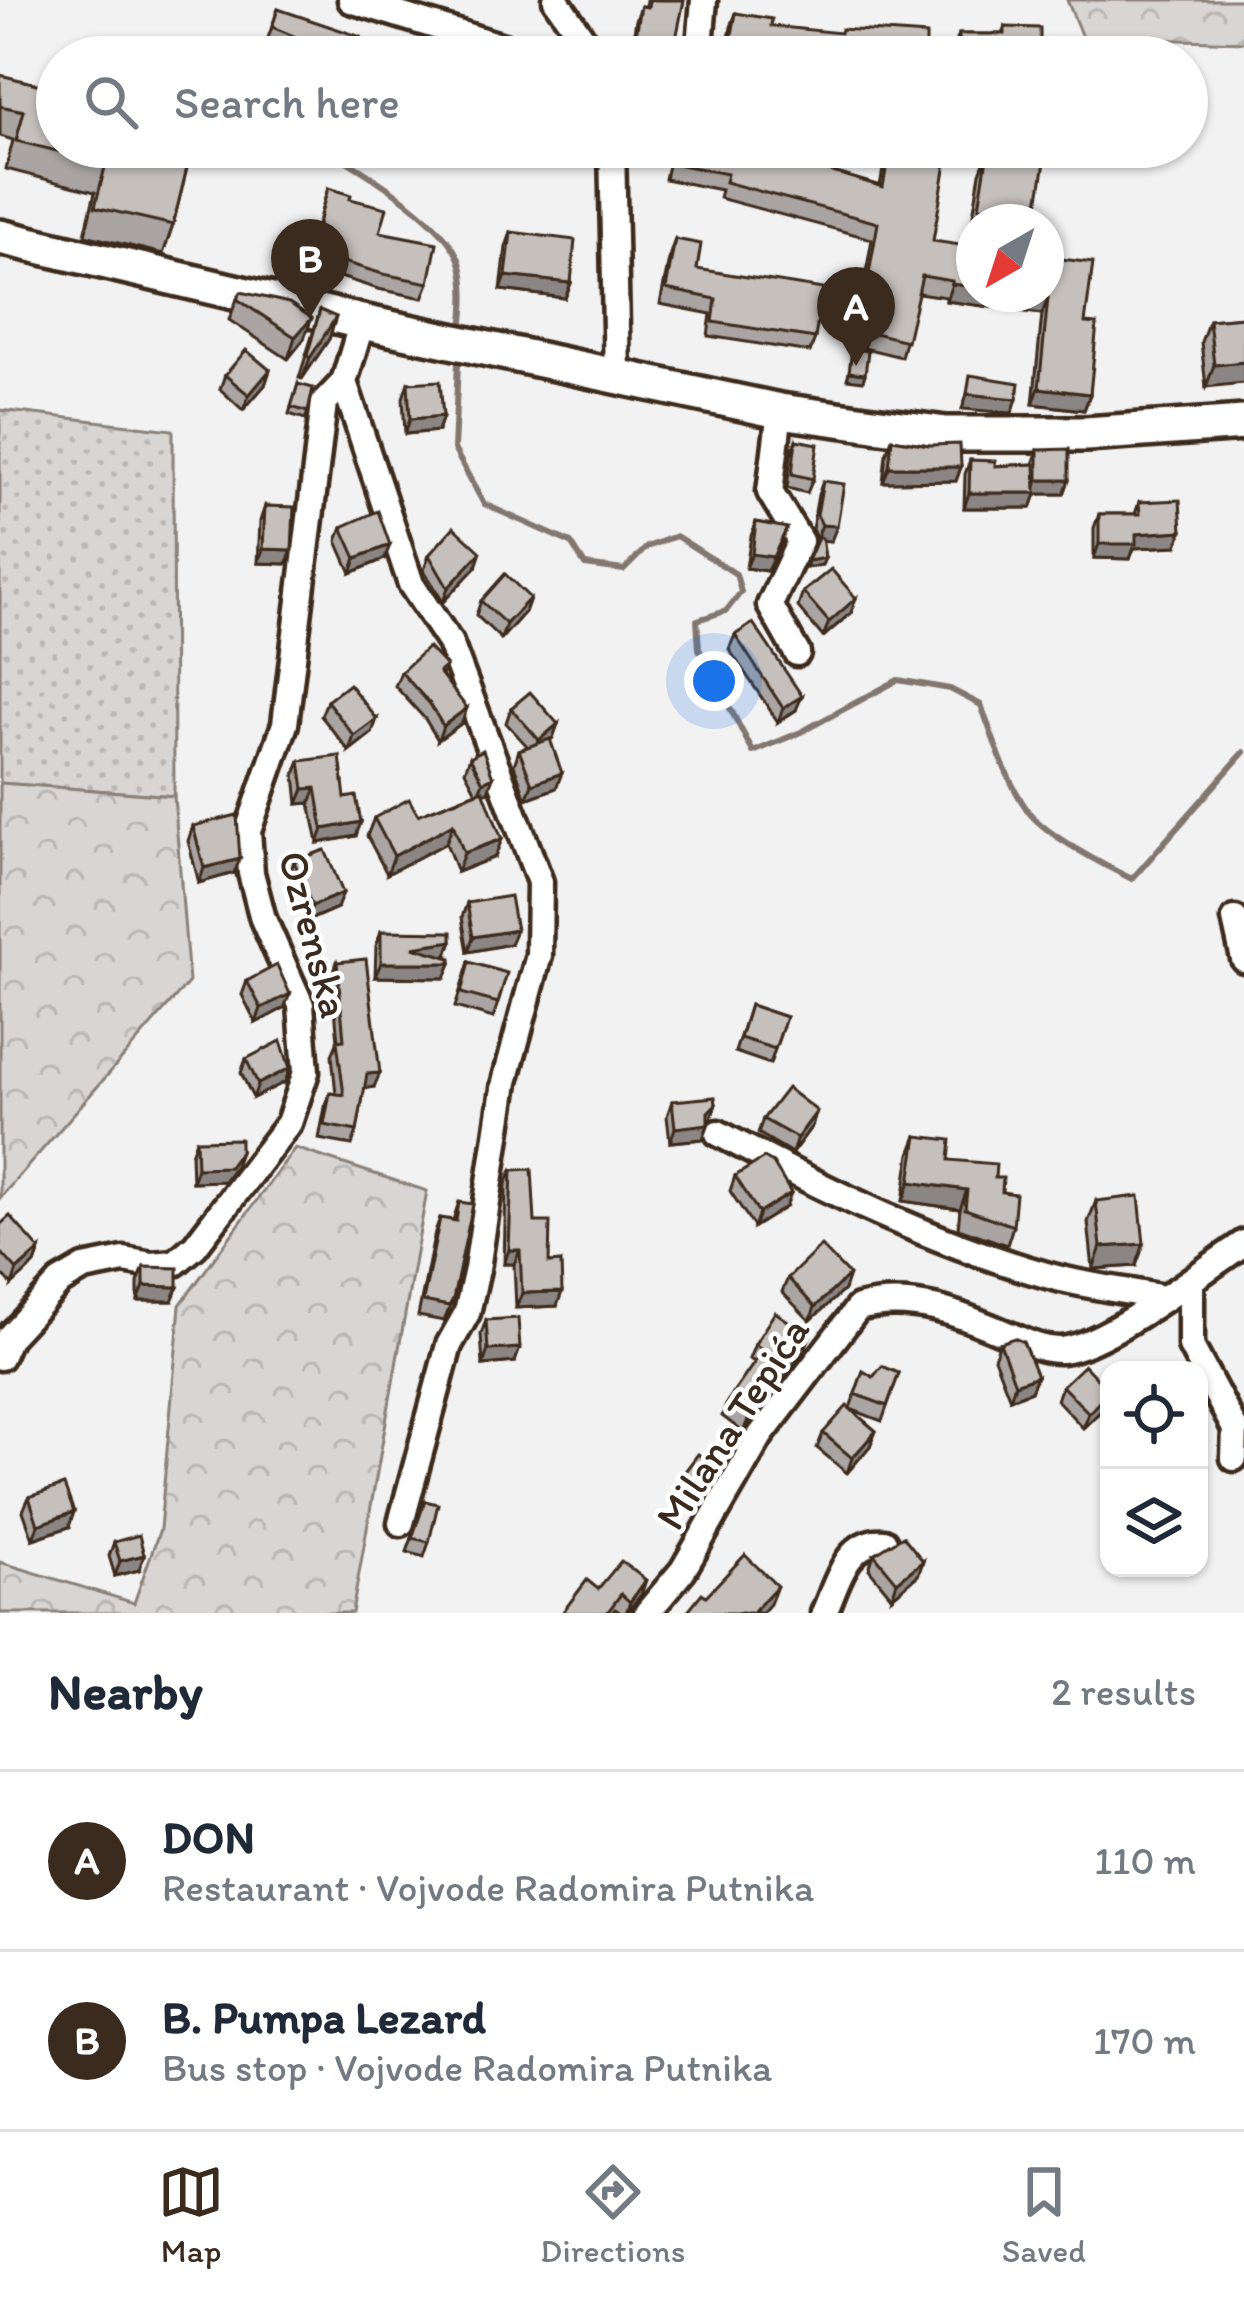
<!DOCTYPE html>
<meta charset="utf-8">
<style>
:root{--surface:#fff;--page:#f6f6f7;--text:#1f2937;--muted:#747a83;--line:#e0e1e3;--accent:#3b2a1e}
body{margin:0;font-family:Itim,sans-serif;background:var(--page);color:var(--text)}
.controls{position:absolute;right:36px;bottom:36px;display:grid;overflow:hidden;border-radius:24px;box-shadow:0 3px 9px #0004}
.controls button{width:108px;height:108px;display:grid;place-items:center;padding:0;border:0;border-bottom:3px solid var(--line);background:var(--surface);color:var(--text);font:60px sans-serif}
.compass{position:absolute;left:956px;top:204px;width:108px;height:108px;border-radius:50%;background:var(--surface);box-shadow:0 3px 9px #0004;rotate:219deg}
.you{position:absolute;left:714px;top:681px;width:42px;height:42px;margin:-30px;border:9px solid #fff;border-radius:50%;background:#1a73e8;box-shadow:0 0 0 18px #1a73e833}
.badge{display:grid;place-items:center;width:78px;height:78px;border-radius:50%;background:var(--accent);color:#fff;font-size:39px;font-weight:700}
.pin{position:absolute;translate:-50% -99px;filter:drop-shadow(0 3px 6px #0008)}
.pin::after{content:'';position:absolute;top:63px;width:42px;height:36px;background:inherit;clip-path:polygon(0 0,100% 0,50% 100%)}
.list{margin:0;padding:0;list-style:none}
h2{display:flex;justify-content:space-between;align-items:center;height:156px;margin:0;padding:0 48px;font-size:51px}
h2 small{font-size:39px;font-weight:400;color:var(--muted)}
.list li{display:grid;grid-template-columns:78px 1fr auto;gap:36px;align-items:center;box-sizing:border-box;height:180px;padding:0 48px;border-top:3px solid var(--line)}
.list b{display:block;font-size:45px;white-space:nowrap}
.list p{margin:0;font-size:39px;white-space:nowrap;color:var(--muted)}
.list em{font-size:39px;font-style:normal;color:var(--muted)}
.icon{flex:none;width:66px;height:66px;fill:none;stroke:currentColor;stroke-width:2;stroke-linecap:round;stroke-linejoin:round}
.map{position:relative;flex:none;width:1244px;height:1613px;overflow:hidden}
.search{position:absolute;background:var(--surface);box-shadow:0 3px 9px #0004;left:36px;right:36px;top:36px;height:132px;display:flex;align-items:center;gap:30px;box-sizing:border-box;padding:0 42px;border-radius:66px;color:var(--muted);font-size:45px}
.sheet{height:516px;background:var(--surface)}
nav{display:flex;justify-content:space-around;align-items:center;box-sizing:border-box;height:168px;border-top:3px solid var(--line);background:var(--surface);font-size:33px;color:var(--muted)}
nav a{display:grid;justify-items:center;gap:6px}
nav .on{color:var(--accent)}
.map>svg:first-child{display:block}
.grass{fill:url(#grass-dots);stroke:#8a8078;stroke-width:3}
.forest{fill:url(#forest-crowns);stroke:#8a8078;stroke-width:3}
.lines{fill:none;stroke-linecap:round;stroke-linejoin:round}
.stream{stroke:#827770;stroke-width:6}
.minor-casing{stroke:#3b2a1e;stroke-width:33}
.secondary-casing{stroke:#3b2a1e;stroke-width:42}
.minor{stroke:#fff;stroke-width:24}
.secondary{stroke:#fff;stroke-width:33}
.wall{fill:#aaa5a3;stroke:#3b2a1e;stroke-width:3}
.shaded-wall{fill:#8b8684;stroke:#3b2a1e;stroke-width:3}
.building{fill:#c6c0bd;stroke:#3b2a1e;stroke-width:3}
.labels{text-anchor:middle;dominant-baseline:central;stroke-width:9;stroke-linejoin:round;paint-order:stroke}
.street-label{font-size:42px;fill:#3b2a1e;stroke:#fff}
</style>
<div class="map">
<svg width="1244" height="1613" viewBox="0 0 1244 1613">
<defs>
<pattern id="grass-dots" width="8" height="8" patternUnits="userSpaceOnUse" patternTransform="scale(3)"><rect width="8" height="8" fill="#d8d5d2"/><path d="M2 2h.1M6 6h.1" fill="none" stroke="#bab7b4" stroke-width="1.8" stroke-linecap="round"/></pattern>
<pattern id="forest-crowns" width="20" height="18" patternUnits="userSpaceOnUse" patternTransform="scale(3)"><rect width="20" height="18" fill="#d8d5d2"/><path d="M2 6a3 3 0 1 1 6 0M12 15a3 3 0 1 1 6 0" fill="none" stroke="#bab7b4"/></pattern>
</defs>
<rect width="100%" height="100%" fill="#f3f2f2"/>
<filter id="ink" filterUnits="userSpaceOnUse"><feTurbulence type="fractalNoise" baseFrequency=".00833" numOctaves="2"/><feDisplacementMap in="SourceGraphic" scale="24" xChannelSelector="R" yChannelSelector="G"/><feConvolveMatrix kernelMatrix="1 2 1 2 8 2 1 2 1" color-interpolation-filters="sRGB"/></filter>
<g filter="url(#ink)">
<polygon class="grass" points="0,410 173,430 174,796 0,783"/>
<g class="forest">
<polygon points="1067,0 1244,0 1244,42 1082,37"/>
<polygon points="0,783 174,796 189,982 0,1198"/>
<polygon points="295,1148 427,1191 352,1613 0,1613 0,1562 134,1603 160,1529 180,1305"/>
</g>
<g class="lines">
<g class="stream">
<path d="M323,147C361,169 446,220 460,262C466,281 465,308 462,328"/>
<path d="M458,363L454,449L484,504L571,543L585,565L624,570L647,547L676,536L736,574L741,592L726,611L697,620L699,649L753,752L801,732L898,680L950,689L981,705C994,740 1006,780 1028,811C1044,834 1105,866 1132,879L1244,752"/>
</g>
<g class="minor-casing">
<g id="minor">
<polyline points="351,0 535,57"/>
<polyline points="556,0 595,57"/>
<polyline points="699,57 704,0"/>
<polyline points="612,147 617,375"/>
<polyline points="362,322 344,382 411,584 450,643 540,882 539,955 505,1082 477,1269 467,1313 449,1345 401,1523"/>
<polyline points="780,411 770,492 800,541 770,605 797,653"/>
<polyline points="1235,919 1244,959"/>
<path d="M718,1133C823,1189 931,1242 1046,1275C1083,1286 1124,1290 1163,1298"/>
<polyline points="1191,1281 1191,1346 1235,1429 1234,1458"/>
<polyline points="0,1357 9,1337 60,1282 84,1268 124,1260 152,1265 175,1263 195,1246 289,1123 306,1072 301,1005 263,919 251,873 248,831 285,724 324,403 344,382"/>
<path d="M647,1613L683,1570L760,1436L858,1308C912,1294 960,1314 1009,1335C1026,1342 1043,1351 1062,1350C1106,1346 1204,1270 1244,1243"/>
<path d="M824,1613C837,1585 846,1539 884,1542"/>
</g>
</g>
<g class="secondary-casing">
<polyline id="secondary" points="0,237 362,322 780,411 946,434 1086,434 1244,423"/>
</g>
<use href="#minor" class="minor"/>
<use href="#secondary" class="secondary"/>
</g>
<g class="wall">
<polygon points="646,0 684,0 671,57 630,56 636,20 641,6 645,7"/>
<polygon points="278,9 356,57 287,57 289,50 267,41"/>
<polygon points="736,13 771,26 926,57 726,57 731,27"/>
<polygon points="1005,27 1040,57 954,57 954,48 959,34 1002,34"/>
<polygon points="0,75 57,147 192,147 173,225 163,254 85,235 95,192 6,169 13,140 0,136"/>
<polygon points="672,147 764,147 769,153 880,186 885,158 889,147 924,147 933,241 1046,294 1085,323 1090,394 1084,410 1033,404 1042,314 946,301 946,297 918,293 901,357 864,348 875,303 861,301 872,239 719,198 721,190 665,179"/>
<polygon points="988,152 1036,216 1034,222 974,222 974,229 971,228 980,173"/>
<polygon points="328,188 350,199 429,283 423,298 378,289 305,266"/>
<polygon points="511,232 571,283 565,298 501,290 506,247"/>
<polygon points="675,239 697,269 815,338 810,352 708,336 711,314 660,304 670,254"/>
<polygon points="237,299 304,339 288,359 229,320"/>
<polygon points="320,310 336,317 329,339 302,379 299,378"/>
<polygon points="1244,317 1206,387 1201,342 1209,320"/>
<polygon points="270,370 265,385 243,410 220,389 225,375"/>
<polygon points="408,383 443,416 438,431 405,434 403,398"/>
<polygon points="298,384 308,412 305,419 289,414"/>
<polygon points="892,439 929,445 961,467 956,481 883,482 886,454"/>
<polygon points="796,440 813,479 807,493 787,488 791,455"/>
<polygon points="1038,450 1069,480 1064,494 1036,494 1031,508 964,508 965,474 970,460 995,466 1033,464"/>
<polygon points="823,481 831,541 822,540 825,558 822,565 806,568 817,540 812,529 818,495"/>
<polygon points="1139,502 1177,546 1134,548 1130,559 1094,558 1094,528 1099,514 1135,514"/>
<polygon points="265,506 292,550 286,564 258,563 260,521"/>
<polygon points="756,522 787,528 767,571 746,568 751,536"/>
<polygon points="342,527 390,545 384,559 351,573 337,541"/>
<polygon points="429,555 476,567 443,602 424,570"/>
<polygon points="803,592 851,613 823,637 798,607"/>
<polygon points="530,598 525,612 501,639 476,615 481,601"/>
<polygon points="735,635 796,710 778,722 729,649"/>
<polygon points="446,666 442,676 462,723 438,740 425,719 395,686 401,672"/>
<polygon points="327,701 372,733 349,751 321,716"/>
<polygon points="511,708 558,724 550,741 556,788 526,799 514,765 519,750 528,747 506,723"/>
<polygon points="470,757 488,791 484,793 495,857 457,872 446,843 387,874 367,836 374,818 418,815 476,792 465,771"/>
<polygon points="300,761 345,798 356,836 318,843 310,803 298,804 295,775"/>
<polygon points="193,826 234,873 199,883 188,841"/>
<polygon points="294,861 337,908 307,921 289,876"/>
<polygon points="467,903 510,944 468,952 462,917"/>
<polygon points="381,931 447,955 444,956 451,963 445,978 375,977 376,946"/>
<polygon points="337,962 374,1087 364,1089 357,1131 352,1145 319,1139 325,1107 330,1093 336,1094 332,1055 338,1041 332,976"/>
<polygon points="469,962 498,1003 493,1018 455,1007"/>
<polygon points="247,981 284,1008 256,1023 242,995"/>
<polygon points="750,1005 786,1017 770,1064 735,1052"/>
<polygon points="246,1059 285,1082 253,1098 241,1073"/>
<polygon points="672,1101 716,1104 703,1139 670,1142 667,1116"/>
<polygon points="763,1119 812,1126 792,1153 758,1133"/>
<polygon points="917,1136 949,1160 995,1178 1013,1226 1007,1245 958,1228 960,1209 903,1201 910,1154"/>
<polygon points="196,1140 235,1166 224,1181 192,1182 191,1154"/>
<polygon points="512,1170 535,1222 557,1306 516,1308 514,1264 504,1264 506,1184"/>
<polygon points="735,1176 786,1207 754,1227 730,1191"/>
<polygon points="1096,1201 1136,1266 1093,1269 1088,1222"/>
<polygon points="459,1202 453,1299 444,1321 418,1316 435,1232 440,1218 453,1220"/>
<polygon points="0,1225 40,1250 35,1264 12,1285 0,1272"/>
<polygon points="144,1267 172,1301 138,1301 138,1282"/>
<polygon points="788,1278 844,1290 810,1321 782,1292"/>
<polygon points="486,1320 515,1362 483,1365 481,1334"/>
<polygon points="1000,1343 1037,1376 1031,1391 1010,1399 994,1358"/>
<polygon points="755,1344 805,1350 743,1432 722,1416 727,1402 755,1362 749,1359"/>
<polygon points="863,1371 873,1377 899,1373 882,1421 850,1409 876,1431 870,1446 847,1473 817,1448 823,1433 850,1408"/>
<polygon points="1062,1386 1109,1391 1109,1395 1105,1407 1083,1428 1057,1400"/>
<polygon points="680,1478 714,1483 699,1510 675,1492"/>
<polygon points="29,1497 69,1527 33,1539 23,1511"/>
<polygon points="425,1501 429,1542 424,1557 407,1552"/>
<polygon points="114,1542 139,1570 115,1576 109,1556"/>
<polygon points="874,1554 923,1561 918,1575 892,1597 869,1569"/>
<polygon points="598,1589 641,1595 627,1613 621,1613 615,1609 612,1613 562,1613"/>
</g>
<g class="shaded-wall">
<polygon points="506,276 571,283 565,298 501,290"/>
<polygon points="952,284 974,287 974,294 1022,294 1048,298 1042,314 946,301"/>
<polygon points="336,317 329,339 302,379 310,358"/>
<polygon points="312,318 304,339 288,359 295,337"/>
<polygon points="1244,362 1244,383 1206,387 1214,365"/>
<polygon points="270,370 265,385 243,410 249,395"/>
<polygon points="849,372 865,374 863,381 847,379"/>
<polygon points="1039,388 1090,394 1084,410 1033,404"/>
<polygon points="967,394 1017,399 1012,413 962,409"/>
<polygon points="443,416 438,431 405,434 410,419"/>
<polygon points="889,467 961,467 956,481 883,482"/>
<polygon points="1038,480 1069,480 1064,494 1036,494 1031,508 964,508 969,493 1034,493"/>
<polygon points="822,525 837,526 831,541 816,540"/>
<polygon points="787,528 767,571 746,568 752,554"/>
<polygon points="1182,531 1177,546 1134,548 1130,559 1094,558 1099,544 1136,534"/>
<polygon points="390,545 384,559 351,573 356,558"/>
<polygon points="263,549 292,550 286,564 258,563"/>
<polygon points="481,552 476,567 443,602 448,588"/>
<polygon points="825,558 822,565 806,568 808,561"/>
<polygon points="530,598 525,612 501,639 506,624"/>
<polygon points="856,598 851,613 823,637 829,622"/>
<polygon points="802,696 796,710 778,722 783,708"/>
<polygon points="467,708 462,723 438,740 443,726"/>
<polygon points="377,719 372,733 349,751 354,736"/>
<polygon points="558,724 553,738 534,754 539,740"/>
<polygon points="562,773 556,788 526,799 532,784"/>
<polygon points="493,777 488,791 477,796 483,782"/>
<polygon points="316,788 310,803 298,804 304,789"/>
<polygon points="361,822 356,836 318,843 323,829"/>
<polygon points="453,824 446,843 387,874 394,856"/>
<polygon points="502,839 495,857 457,872 464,853"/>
<polygon points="240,859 234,873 199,883 204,868"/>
<polygon points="343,893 337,908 307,921 312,906"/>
<polygon points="516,930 510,944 468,952 473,937"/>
<polygon points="452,941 447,955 408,962 413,947"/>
<polygon points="381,963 451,963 445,978 375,977"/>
<polygon points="290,994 284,1008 256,1023 261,1008"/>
<polygon points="290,1068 285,1082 253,1098 258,1084"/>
<polygon points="380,1073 374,1087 361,1089 367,1074"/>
<polygon points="716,1104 711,1118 705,1125 708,1124 703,1139 670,1142 675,1128 708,1112"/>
<polygon points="817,1111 812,1126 792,1153 797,1138"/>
<polygon points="240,1152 235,1166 224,1181 192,1182 197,1168"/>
<polygon points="910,1182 967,1190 960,1209 903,1201"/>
<polygon points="791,1193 786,1207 754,1227 759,1213"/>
<polygon points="1144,1244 1136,1266 1093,1269 1101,1247"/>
<polygon points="40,1250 35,1264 12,1285 17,1270"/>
<polygon points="509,1250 520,1250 514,1264 504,1264"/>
<polygon points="849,1275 844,1290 810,1321 815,1307"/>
<polygon points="144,1286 178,1287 172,1301 138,1301"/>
<polygon points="562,1292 557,1306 516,1308 522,1293"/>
<polygon points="810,1336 805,1350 743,1432 749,1417"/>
<polygon points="520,1348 515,1362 483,1365 488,1350"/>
<polygon points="1037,1376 1031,1391 1010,1399 1015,1384"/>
<polygon points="1109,1393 1105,1407 1083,1428 1089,1413"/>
<polygon points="876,1431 870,1446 847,1473 852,1458"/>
<polygon points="719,1469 714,1483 699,1510 704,1495"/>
<polygon points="74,1512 69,1527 33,1539 38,1525"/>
<polygon points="144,1555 139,1570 115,1576 120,1561"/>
<polygon points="923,1561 918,1575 892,1597 897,1582"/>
<polygon points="646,1580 641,1595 626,1613 630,1602"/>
<polygon points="777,1586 770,1604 762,1613 752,1613"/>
</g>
<g class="building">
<polygon points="649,0 684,0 674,49 635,41 641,6 648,7"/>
<polygon points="278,9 361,37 356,57 288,56 294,36 272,27"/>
<polygon points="736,13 772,19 771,26 840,33 841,29 926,35 926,57 761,57 729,51"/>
<polygon points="1005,27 1040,28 1040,57 960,57 959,34 1005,34"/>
<polygon points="0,75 57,89 57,147 192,147 173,225 95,207 106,163 16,141 24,111 0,106"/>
<polygon points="674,147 764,147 770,149 769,153 883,187 890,147 924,147 948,151 933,241 974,247 974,287 952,284 952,281 922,276 907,341 870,332 880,287 867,285 878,223 725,182 727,174 671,163"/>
<polygon points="988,152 1045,162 1036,216 979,207"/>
<polygon points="328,188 351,195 350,199 387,208 380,232 437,243 429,283 383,274 310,252"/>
<polygon points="511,232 575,240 571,283 506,276"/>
<polygon points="675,239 701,244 697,269 823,289 815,338 713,322 716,299 666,289"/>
<polygon points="1046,257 1093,263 1085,323 1097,324 1090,394 1039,388 1048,298 1022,294 1046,294"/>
<polygon points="241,292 289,303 312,318 295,337 237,299"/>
<polygon points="320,310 336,317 310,358 307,356"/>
<polygon points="1244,317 1244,362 1214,365 1209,320"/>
<polygon points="852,349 868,351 865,374 849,372"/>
<polygon points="246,350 270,370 249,395 225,375"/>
<polygon points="970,375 1019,383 1017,399 967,394"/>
<polygon points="440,381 443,416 410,419 408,383"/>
<polygon points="298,384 313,388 308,412 291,407"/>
<polygon points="892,439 929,445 960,444 961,467 889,467"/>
<polygon points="796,440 818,444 813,479 792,474"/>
<polygon points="1069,449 1069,480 1038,480 1038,450"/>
<polygon points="970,460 995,461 995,466 1035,464 1036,493 969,493"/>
<polygon points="823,481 844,484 837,526 822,525 817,515"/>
<polygon points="1180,500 1182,531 1136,534 1136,544 1099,544 1099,514 1140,514 1139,502"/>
<polygon points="265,506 294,507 292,550 263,549"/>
<polygon points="378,511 390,545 356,558 342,527"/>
<polygon points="756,522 787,528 773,557 752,554"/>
<polygon points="454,527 481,552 448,588 429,555"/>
<polygon points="818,538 822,538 825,558 808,561"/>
<polygon points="831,569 856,598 829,622 803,592"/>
<polygon points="505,574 530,598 506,624 481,601"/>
<polygon points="753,623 802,696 783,708 735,635"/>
<polygon points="428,647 446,666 439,672 467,708 443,726 430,704 401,672"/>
<polygon points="349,684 377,719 354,736 327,701"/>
<polygon points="530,692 558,724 539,740 511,708"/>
<polygon points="550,739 562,773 532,784 519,750"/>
<polygon points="483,750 493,777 483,782 470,757"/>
<polygon points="340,756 345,798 356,796 361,822 323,829 316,788 304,789 300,761"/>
<polygon points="483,790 502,839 464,853 453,824 394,856 374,818 409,799 418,815"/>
<polygon points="237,815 240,859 204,868 193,826"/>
<polygon points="325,850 343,893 312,906 294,861"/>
<polygon points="510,896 516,930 473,937 467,903"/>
<polygon points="381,931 452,932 452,941 413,947 451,958 451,963 381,963"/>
<polygon points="366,959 380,1073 367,1074 357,1131 324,1125 330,1093 344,1095 337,1041 344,1040 337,962"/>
<polygon points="469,962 507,973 498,1003 461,993"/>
<polygon points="277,965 290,994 261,1008 247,981"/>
<polygon points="750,1005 786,1017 775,1049 740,1038"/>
<polygon points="281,1041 290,1068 258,1084 246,1059"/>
<polygon points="787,1088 817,1111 797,1138 763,1119"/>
<polygon points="715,1097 716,1104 708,1112 708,1124 675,1128 672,1101"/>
<polygon points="917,1136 951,1140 949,1160 996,1164 995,1178 1003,1178 1002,1192 1016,1194 1013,1226 965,1209 967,1190 910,1182"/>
<polygon points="240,1139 240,1152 229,1167 197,1168 196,1140"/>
<polygon points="764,1158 773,1163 791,1193 759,1213 735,1176"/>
<polygon points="532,1169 535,1222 550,1222 549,1263 561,1262 562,1292 522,1293 520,1250 509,1250 512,1170"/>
<polygon points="1139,1196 1144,1244 1101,1247 1096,1201"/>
<polygon points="459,1202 473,1204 453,1299 449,1306 423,1301 440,1218 456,1221"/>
<polygon points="10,1216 40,1250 17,1270 0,1251 0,1225"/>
<polygon points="821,1246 849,1275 815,1307 788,1278"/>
<polygon points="144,1267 178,1268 178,1287 144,1286"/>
<polygon points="775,1312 810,1336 749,1417 727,1402 763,1350 755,1344"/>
<polygon points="518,1318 520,1348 488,1350 486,1320"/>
<polygon points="1014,1338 1023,1342 1037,1376 1015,1384 1000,1343"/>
<polygon points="1084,1365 1109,1391 1089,1413 1062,1386"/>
<polygon points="882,1366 899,1373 887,1406 855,1394 863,1371 873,1377"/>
<polygon points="847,1406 876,1431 852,1458 823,1433"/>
<polygon points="698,1454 719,1469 704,1495 680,1478"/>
<polygon points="64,1485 74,1512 38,1525 29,1497"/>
<polygon points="425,1501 438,1504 429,1542 412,1538"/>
<polygon points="139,1535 144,1555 120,1561 114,1542"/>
<polygon points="903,1536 923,1561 897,1582 874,1554"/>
<polygon points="745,1555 777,1586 752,1613 686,1613 702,1593 706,1596"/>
<polygon points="621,1561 646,1580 630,1602 621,1594 607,1613 562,1613 587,1580 598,1589"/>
</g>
</g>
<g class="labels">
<g class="street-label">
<text transform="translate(314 934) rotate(75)">Ozrenska</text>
<text transform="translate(732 1423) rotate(-57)">Milana Tepića</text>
</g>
</g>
</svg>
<div class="controls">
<button><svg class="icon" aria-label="locate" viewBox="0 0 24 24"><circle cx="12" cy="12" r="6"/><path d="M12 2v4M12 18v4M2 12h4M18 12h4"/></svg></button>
<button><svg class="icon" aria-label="layers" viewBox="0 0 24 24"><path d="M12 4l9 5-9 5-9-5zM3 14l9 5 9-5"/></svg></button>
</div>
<svg class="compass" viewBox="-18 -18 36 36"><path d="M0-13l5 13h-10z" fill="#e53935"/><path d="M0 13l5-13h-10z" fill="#747a83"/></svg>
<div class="you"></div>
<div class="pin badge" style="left:856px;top:366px">A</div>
<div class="pin badge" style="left:310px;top:318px">B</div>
<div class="search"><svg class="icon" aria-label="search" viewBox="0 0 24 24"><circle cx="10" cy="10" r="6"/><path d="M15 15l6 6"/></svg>Search here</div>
</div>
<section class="sheet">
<h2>Nearby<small>2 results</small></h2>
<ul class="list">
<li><span class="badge">A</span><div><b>DON</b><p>Restaurant · Vojvode Radomira Putnika</p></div><em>110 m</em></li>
<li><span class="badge">B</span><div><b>B. Pumpa Lezard</b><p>Bus stop · Vojvode Radomira Putnika</p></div><em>170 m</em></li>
</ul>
</section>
<nav>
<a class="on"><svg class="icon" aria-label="map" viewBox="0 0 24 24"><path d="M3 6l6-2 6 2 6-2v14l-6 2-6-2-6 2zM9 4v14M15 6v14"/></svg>Map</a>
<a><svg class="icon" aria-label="directions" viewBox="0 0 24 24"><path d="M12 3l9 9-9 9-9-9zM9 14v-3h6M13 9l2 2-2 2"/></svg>Directions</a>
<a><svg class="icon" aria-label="saved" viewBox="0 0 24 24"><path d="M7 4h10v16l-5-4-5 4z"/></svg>Saved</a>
</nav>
